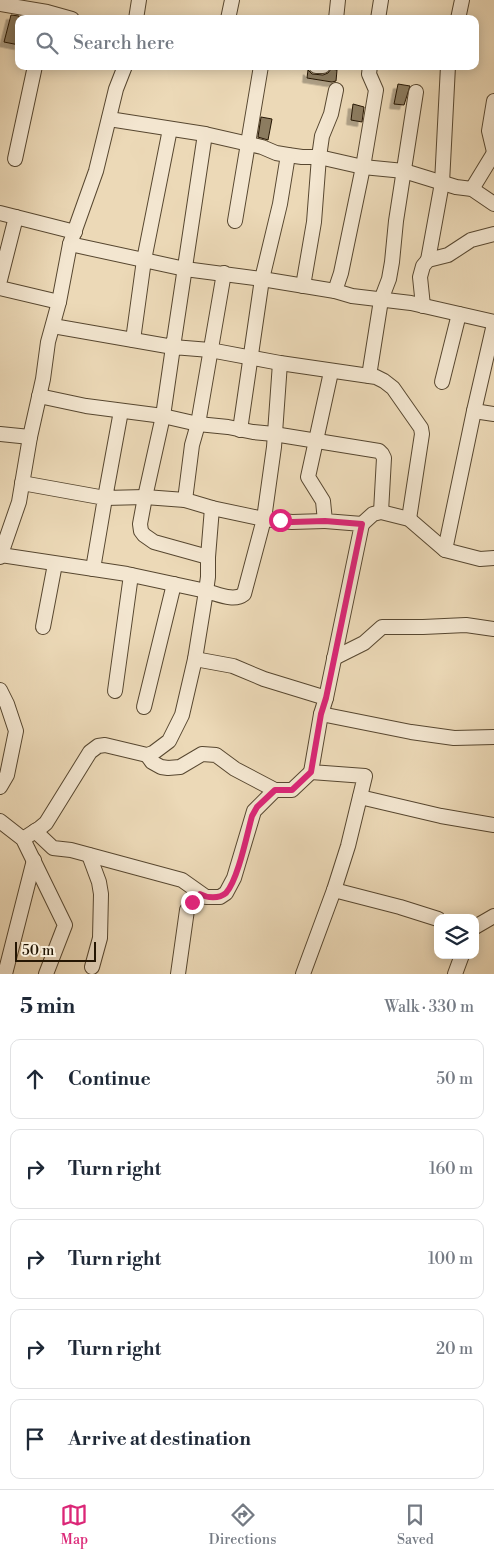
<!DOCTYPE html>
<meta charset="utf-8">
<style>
:root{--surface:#fff;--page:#f6f6f7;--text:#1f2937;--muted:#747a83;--line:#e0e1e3;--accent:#db2777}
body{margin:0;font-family:"Libre Bodoni",serif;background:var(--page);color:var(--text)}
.controls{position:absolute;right:15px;bottom:15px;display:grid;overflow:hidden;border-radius:10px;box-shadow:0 2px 12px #0003}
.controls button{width:45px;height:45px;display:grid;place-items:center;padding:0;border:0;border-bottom:1px solid var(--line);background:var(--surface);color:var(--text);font:25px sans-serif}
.scale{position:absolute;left:15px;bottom:12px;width:81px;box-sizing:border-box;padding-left:5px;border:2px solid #251603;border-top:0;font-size:14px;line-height:18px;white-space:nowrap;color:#251603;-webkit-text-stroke:4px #f3e6d0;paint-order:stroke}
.stop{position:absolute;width:15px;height:15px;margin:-11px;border:4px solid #db2777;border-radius:50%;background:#fff}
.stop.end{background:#db2777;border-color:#fff;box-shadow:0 1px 5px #0008}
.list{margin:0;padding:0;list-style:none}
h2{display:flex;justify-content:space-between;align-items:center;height:65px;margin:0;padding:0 20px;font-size:21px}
h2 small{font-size:16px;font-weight:400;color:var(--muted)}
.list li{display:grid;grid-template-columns:32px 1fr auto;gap:15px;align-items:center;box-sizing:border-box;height:80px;margin:0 10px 10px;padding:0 10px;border:1px solid var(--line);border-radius:10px}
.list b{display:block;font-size:19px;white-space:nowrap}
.list em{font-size:16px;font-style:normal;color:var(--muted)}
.icon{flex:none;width:28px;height:28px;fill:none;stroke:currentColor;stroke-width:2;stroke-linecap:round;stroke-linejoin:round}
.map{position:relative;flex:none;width:494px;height:974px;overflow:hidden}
.search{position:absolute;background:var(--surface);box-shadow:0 2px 12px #0003;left:15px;right:15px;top:15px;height:55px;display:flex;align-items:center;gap:12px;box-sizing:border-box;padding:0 18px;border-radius:10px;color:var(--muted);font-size:19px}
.sheet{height:515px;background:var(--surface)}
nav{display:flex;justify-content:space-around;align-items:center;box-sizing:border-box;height:70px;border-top:1px solid var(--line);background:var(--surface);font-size:14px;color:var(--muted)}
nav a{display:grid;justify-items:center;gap:2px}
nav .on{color:var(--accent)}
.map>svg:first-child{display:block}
.building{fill:#8c7b61;stroke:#251603;filter:url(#shadow)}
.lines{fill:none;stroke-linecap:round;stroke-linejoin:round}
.minor-casing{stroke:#574730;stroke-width:16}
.minor{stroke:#f3e6d0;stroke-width:14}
.route{stroke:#db2777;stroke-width:6}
</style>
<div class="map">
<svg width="494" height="974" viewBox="0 0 494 974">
<defs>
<filter id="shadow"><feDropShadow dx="-4.5" dy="4.5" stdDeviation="0" flood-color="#0004"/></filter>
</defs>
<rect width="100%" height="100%" fill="#ecd9b7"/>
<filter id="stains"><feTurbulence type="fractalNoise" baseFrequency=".004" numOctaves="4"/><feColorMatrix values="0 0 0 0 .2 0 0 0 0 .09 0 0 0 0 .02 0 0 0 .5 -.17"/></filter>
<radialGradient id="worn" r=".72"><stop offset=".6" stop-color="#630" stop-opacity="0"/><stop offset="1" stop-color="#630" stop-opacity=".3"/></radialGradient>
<g class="building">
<polygon points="11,15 19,16 19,45 4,42"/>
<polygon points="331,69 337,70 336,81 332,82 307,78 308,70 312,74 323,75 328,73"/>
<polygon points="398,84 410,86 404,105 394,104"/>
<polygon points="353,104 364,107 362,122 351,120"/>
<polygon points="261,117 272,119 268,140 258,137"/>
</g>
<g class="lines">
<g class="minor-casing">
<g id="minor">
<polyline points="0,4 47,12 72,19"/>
<polyline points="136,19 139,0"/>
<polyline points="228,19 232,0"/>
<polyline points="336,19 338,0"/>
<polyline points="378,19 381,0"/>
<polyline points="458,19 462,0"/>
<polyline points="316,66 323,66"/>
<polyline points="494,101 489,131 494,152"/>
<polyline points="109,119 205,134 262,147 276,153 288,155 302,157 319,157 363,167 404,171 456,187 472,189 494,204"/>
<polyline points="15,159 35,66"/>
<polyline points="472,189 494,153"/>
<polyline points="0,213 75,232"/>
<polyline points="235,221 261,66"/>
<polyline points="70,244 185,269 262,279 335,291 352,296 411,303 494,322"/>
<polyline points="428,260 442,183 448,66"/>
<polyline points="0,280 16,217"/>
<polyline points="303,286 314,222 319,157 322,136 331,114 336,90"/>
<polyline points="0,288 59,302"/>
<polyline points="335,291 341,273 363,167 376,90 369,74 370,66"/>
<polyline points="423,306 420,277 423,266 428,260 448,255 471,240 494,234"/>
<polyline points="53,326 173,347 205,134"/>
<polyline points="133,340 144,260 170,129"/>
<polyline points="369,376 381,300 389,279 392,262 396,221 416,92"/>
<polyline points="442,382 459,314"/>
<polyline points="39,396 86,406 163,416 198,424 228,427 253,432 274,434 379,451 382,454 384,458 381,512"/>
<polyline points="121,411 105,498 145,497 185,500 212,508"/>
<polyline points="474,411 494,414"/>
<polyline points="240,430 262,279 280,204 288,155"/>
<polyline points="0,434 30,437"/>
<polyline points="22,483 105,498 93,569"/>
<polyline points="185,500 192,445 198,424 224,273"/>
<polyline points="362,524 373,514 381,512 409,519 445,550 474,411 494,324"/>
<polyline points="445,550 480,559 494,558"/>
<polyline points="1,555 127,574 206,591 208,577 208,557 212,508 264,519 274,447 280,363"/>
<polyline points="0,557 19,502 30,437 43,379 48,342 59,302 70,244 96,171 116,89 125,66"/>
<polyline points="208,557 154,542 144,535 141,531 140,524 145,497 163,416 173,347 210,350 280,363 376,377 384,381 393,388 421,428 422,434 409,519"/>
<polyline points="43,627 55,564"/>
<polyline points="334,658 364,643 382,627 423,627 466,625 494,629"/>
<polyline points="195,659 233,666 264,679 326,698"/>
<polyline points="0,690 7,704 16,731 7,775 0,787"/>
<polyline points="115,691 131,575"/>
<polyline points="144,707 174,584"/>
<polyline points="321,714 411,732 454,738 494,737"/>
<polyline points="147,755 152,762 161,767 168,768 180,767 202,754 216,755 235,769 275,790 292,790 311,772"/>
<polyline points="360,797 441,816 494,825"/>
<polyline points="0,821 23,839 65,925 46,974"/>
<polyline points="35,831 53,848 71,850 182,880 206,897 220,897 226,893 234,878 254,811 275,790"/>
<path d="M23,839L40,828L46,823L90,752L98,746L105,745L147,755L153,753L169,741L182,715L195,659L206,591C218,594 234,602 244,594L264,519L292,522L325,521"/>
<polyline points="89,855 99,882 101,894 100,938 92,967"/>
<polyline points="334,890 400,907 438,919"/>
<polyline points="475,927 494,916"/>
<polyline points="5,974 34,860"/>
<polyline points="178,974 187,910 192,902 200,894"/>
<polyline points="303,974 334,890 348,846 365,776 311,772 321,714 326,698 362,524 325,521 323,501 308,477 331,372"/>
<polyline points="455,974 462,955"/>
</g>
</g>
<use href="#minor" class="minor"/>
</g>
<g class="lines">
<path class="route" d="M192,902L200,894C207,898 219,899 226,893C238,880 247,834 252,816L257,807L275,790H292L311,772L321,714L326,698L362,524L325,521L292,522L280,520"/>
</g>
<rect width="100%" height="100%" filter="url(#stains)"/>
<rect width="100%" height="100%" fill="url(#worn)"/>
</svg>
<div class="controls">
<button><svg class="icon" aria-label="layers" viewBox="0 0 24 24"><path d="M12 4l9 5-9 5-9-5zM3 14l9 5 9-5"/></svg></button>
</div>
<div class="scale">50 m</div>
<div class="stop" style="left:280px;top:520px"></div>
<div class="stop end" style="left:192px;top:902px"></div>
<div class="search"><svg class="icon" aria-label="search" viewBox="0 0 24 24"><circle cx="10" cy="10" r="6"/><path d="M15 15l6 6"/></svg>Search here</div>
</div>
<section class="sheet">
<h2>5 min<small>Walk · 330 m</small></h2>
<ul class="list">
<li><svg class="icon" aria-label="ahead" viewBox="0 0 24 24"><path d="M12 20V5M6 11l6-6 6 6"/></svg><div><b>Continue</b></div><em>50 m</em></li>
<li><svg class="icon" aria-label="right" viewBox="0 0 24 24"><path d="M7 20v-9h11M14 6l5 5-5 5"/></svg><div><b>Turn right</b></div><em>160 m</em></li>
<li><svg class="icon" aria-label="right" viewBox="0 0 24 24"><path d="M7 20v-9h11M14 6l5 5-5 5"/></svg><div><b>Turn right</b></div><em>100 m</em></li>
<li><svg class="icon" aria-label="right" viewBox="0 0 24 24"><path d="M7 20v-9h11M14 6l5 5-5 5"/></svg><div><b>Turn right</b></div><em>20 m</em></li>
<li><svg class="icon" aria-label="arrive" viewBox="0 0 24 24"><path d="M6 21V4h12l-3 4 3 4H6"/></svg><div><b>Arrive at destination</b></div></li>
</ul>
</section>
<nav>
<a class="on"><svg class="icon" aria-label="map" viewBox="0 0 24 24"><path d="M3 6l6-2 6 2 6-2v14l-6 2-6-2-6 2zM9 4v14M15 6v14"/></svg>Map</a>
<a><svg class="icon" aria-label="directions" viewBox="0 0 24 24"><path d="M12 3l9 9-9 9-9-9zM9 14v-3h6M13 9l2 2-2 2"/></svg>Directions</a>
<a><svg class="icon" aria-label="saved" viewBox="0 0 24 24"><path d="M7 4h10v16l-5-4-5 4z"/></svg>Saved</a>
</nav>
